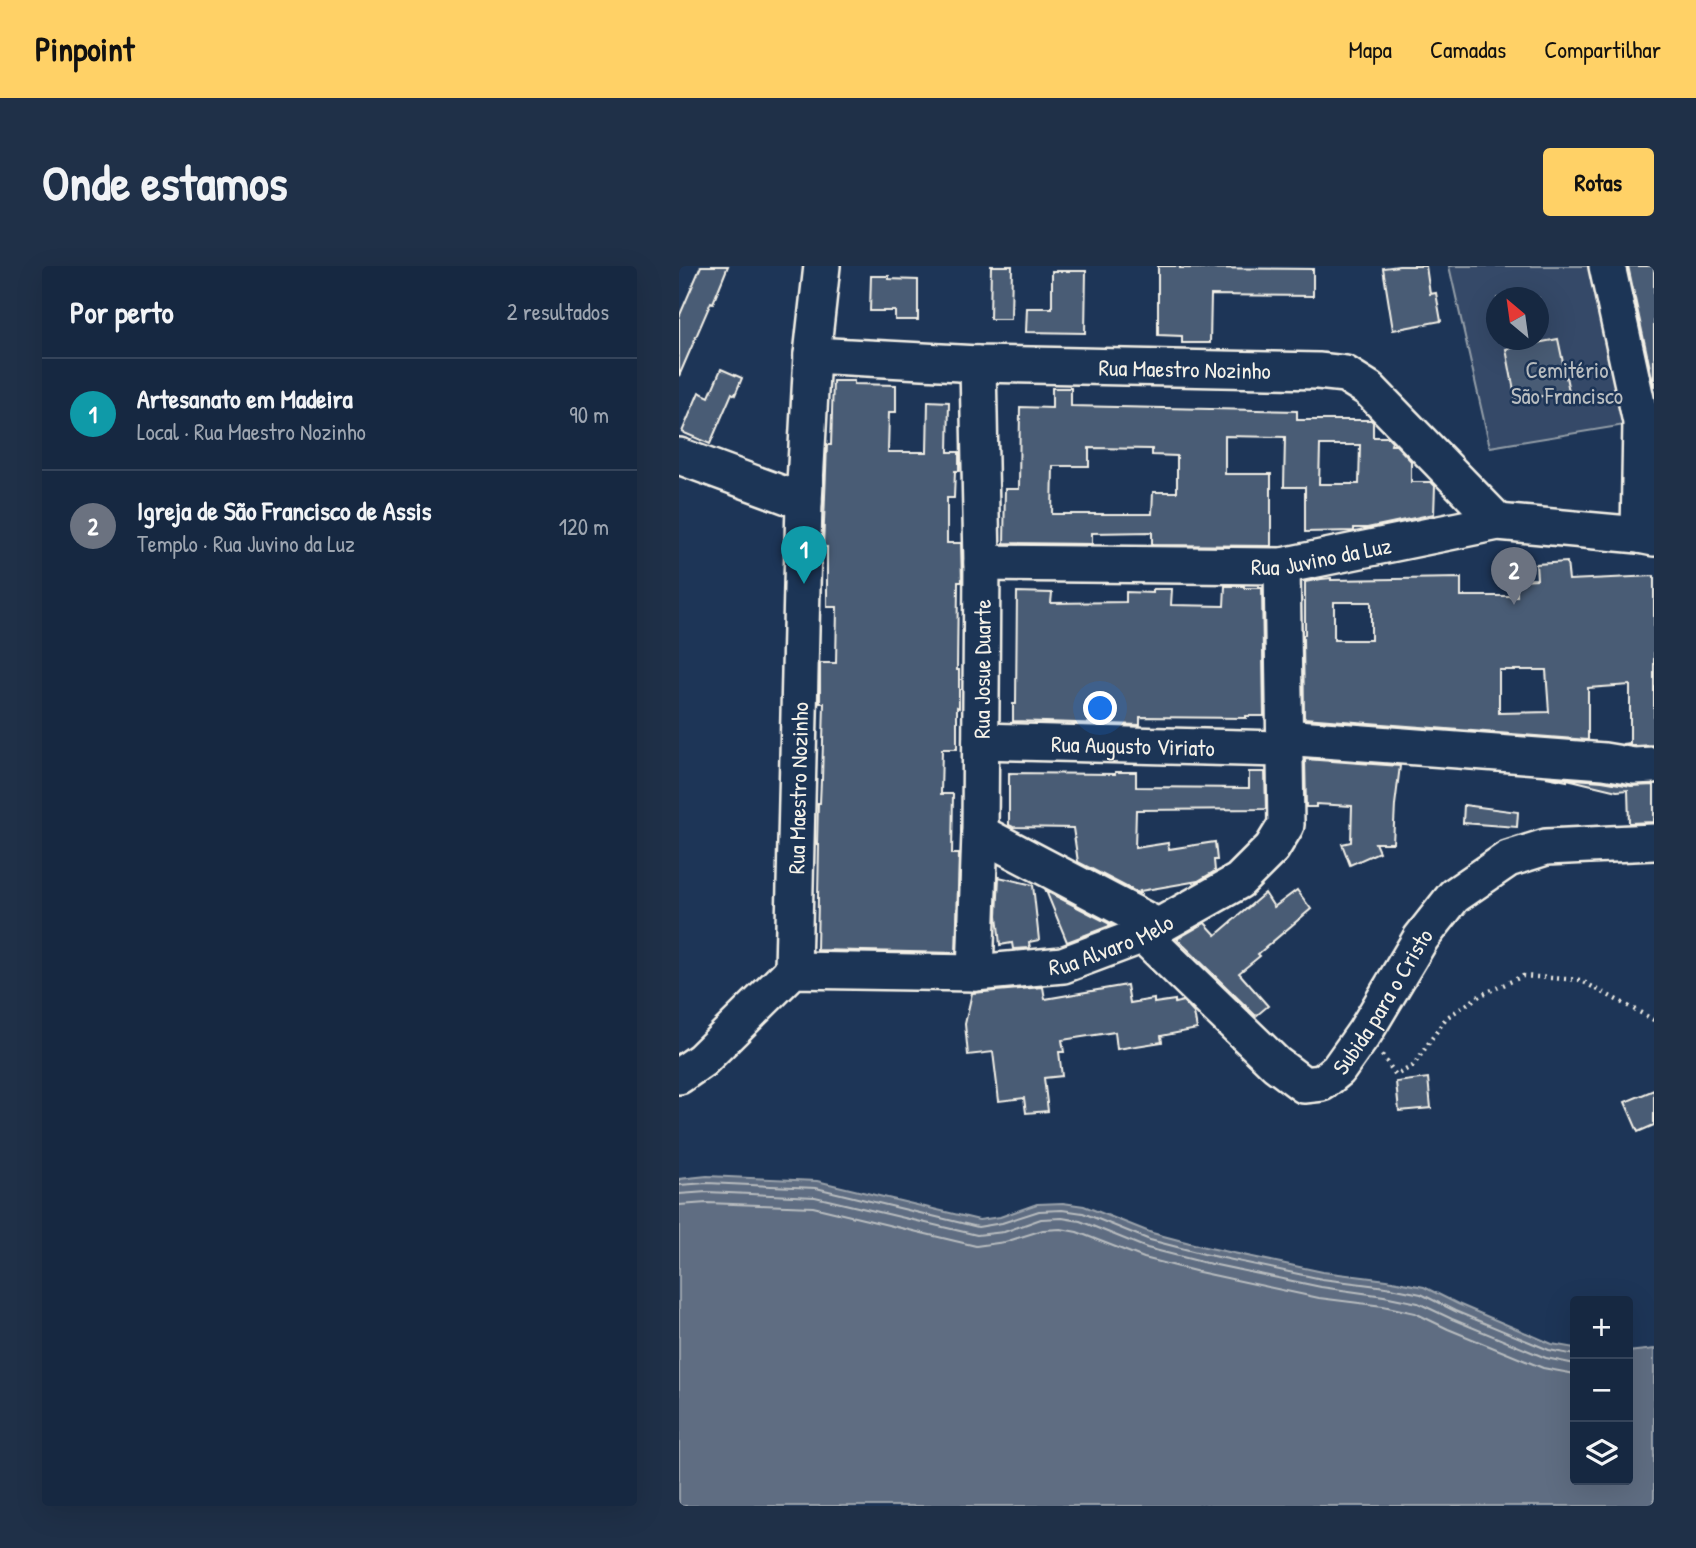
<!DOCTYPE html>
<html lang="pt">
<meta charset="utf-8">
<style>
:root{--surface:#162841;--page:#1f3048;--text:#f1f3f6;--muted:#9ea6b1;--line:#35445a;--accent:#ffd166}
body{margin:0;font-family:"Patrick Hand",sans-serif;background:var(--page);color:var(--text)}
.controls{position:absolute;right:21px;bottom:21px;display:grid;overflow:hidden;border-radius:7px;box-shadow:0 7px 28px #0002}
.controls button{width:63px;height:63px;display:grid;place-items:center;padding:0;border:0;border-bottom:2px solid var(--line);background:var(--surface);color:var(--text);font:35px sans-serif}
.compass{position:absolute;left:807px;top:21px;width:63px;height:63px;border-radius:50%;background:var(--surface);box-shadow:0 7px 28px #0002;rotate:331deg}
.you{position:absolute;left:422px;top:443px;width:24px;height:24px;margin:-18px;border:5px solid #fff;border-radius:50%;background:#1a73e8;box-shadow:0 0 0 10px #1a73e833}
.badge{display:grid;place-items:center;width:46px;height:46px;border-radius:50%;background:var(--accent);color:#fff;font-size:23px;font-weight:700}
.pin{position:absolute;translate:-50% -58px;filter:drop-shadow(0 2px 4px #0008)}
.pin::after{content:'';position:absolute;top:37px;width:24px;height:21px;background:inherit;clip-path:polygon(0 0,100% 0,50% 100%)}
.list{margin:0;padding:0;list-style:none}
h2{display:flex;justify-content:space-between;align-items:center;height:91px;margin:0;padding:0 28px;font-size:30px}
h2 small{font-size:23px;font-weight:400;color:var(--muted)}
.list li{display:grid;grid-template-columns:46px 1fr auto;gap:21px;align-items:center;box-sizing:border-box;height:112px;padding:0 28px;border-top:2px solid var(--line)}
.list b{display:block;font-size:26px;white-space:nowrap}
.list p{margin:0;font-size:23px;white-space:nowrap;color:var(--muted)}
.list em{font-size:23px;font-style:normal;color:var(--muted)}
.icon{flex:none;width:38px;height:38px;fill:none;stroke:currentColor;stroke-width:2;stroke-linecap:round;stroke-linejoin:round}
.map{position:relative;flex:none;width:975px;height:1240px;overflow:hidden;border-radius:7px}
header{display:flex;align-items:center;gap:42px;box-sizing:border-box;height:98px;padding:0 35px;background:var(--accent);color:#111}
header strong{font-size:33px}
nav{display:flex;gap:38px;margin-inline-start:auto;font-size:24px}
.intro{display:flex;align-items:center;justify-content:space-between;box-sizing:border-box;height:168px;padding:0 42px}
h1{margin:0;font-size:49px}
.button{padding:18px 32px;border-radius:7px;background:var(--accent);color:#111;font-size:24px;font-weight:700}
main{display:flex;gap:42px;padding:0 42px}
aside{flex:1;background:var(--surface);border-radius:7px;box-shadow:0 7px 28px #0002}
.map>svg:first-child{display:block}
.green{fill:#354a67;stroke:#949ea8;stroke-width:2;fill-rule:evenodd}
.water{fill:#5e6d82;stroke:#9aa2ab;stroke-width:2}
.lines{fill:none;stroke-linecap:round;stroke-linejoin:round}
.shore{stroke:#b8bcbf;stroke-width:2}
.building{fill:#485b74;stroke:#f4f1e8;stroke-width:2;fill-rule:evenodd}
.minor-casing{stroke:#f4f1e8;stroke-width:40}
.path{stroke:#f4f1e8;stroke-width:4.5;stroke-dasharray:2 5;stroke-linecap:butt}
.minor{stroke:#1d3557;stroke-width:35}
.labels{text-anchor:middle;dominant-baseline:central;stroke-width:5;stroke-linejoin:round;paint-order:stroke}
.street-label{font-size:23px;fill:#f4f1e8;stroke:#1d3557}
.park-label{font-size:23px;fill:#bbbfc1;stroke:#1d3557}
</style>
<header>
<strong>Pinpoint</strong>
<nav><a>Mapa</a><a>Camadas</a><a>Compartilhar</a></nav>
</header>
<div class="intro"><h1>Onde estamos</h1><a class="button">Rotas</a></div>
<main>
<aside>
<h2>Por perto<small>2 resultados</small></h2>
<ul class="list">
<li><span class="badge" style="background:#0f9aa8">1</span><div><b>Artesanato em Madeira</b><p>Local · Rua Maestro Nozinho</p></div><em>90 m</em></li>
<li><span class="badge" style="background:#6b7280">2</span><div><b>Igreja de São Francisco de Assis</b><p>Templo · Rua Juvino da Luz</p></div><em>120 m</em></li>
</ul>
</aside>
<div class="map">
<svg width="975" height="1240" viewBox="0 0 975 1240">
<rect width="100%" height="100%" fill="#1d3557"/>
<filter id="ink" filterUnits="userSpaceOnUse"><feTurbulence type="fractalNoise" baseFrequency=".0143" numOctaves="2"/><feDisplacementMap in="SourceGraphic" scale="14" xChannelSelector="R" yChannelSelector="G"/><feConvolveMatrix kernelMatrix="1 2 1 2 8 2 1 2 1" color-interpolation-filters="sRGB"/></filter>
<g filter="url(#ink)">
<path class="green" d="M770,0H916L952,158L811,181ZM818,32H860V74H818Z"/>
<polygon class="water" points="28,910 138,915 300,954 321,951 358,938 384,937 405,940 473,967 526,981 644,1006 708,1014 745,1021 779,1038 873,1078 896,1082 896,1214 949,1214 949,1086 975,1083 975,1240 0,1240 0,913"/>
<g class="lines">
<g class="shore">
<polyline points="0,919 28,917 137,922 299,961 323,957 360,945 383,944 404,947 471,974 525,988 643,1013 707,1021 742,1028 776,1045 870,1084 896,1089"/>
<polyline points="0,928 28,926 136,931 298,969 325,966 362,953 383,952 401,955 468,982 523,996 642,1021 705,1030 739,1037 773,1053 867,1092 896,1098"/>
<polyline points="0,939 28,937 134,941 297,980 326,976 364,964 382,963 398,966 465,992 520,1006 640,1032 704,1040 736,1047 769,1063 864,1102 896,1108"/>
</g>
</g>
<g class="building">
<polygon points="22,0 49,0 34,37 32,36 0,110 0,51"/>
<polygon points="312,0 333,0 332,53 311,53"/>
<polygon points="479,0 501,0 501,2 634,3 634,30 532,29 531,77 503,77 503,70 479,69"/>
<polygon points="720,0 747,0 751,28 757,27 762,55 714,64 704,2"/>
<polygon points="949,0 975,0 975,121"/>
<polygon points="373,5 407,5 406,67 347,66 348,42 373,42"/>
<polygon points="192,10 210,10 210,13 239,14 239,54 216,54 216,45 191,45"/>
<polygon points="879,73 890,125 837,135 827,83"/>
<polygon points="42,103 63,112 56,129 53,127 31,178 3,166 20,126 30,131"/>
<polygon points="154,115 175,115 175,118 217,119 217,146 210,146 209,186 248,186 249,135 270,136 269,186 280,186 280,205 276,205 275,232 268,232 268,277 282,277 283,316 279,316 278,404 280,404 280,442 278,441 278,483 263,483 262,528 274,528 273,588 280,588 277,687 138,684 140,579 138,579 139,537 141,537 142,514 143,514 145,437 141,437 141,397 157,397 158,341 148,341 148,281 144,281 148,179 152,179"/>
<path d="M373,122H392V140L618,145V154H692L694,156V171H709L713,175L712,179H717L732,195V216H752L756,220L755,248L688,262H675V265L626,266V221H605L606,171L546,170V208H592V280L473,279V266L413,267V278L325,277L326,223H340L341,141L373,142ZM641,179H681L680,218H640ZM410,182L473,183V189L498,190V226H474L473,248H373L374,200H410Z"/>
<path d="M888,296L890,314L975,310V479L956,480L943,478L951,477V419L909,422V474L625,452L624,369H626V316L642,313L652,312V314L782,312V330H838V314L858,313L857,298ZM655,336H692V374H655ZM820,404H867L870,446L820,447Z"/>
<polygon points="546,320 565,320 565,322 583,322 585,450 567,450 567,452 461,451 461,459 334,455 334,438 337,438 338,326 373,327 372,337 447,336 447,326 474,327 474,323 493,323 492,339 545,340"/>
<polygon points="626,493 721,500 716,539 714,577 696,577 700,586 671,599 663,578 672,576 673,540 637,538 637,541 627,541"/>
<polygon points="436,506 457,506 457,521 570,522 570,506 586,506 587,543 457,544 456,582 489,577 490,583 536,576 538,594 535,594 536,605 519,615 461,625 462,627 459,627 399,596 394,562 334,561 330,559 330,507 436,508"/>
<polygon points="867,511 923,515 952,520 975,519 975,556 950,557 949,524 938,525 888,513 888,515"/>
<polygon points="785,539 839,546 838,561 784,557"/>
<polygon points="320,611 354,619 360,674 350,676 351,682 334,683 333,677 321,679 318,649"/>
<polygon points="618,624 632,643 579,688 581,690 560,707 589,740 577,750 498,673 526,657 537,669 586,627 595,641"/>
<polygon points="367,625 433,659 388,676"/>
<polygon points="448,719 451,737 475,733 475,737 496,734 496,737 504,735 515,747 518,763 482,770 483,776 438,783 436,766 383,774 385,786 380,786 383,810 365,812 369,845 347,847 345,832 320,835 314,786 289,789 286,758 293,727 364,721 366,733"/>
<polygon points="749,812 752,842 720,845 717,816"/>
<polygon points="975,824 975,859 959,866 946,836"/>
</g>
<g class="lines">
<g class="minor-casing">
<g id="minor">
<polyline points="928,0 962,156 960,269"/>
<path id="s1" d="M133,89L299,98L639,105L666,108L690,123L819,256"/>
<polyline points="0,190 125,236"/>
<path id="s2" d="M303,297L603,300L819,256L960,269L975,272"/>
<polyline points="605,471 925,495 955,500 975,499"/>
<path id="s3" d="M302,475L605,483"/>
<polyline points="301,567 478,660"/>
<path id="s4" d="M464,669L597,798L625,819L643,817L659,804L686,766L742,672L775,630L829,593L867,581L975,576"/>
<path id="s5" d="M114,704L125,236L133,89L143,0"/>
<path id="s6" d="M296,707L301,567L303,297L299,98"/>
<path id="s7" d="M0,810L23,794L114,704L296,707L384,699L464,669L560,615L593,582L607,559L603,300"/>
</g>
</g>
<polyline class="path" points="703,789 717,809 734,800 767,752 802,729 844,710 901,714 975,754"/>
<use href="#minor" class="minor"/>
</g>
</g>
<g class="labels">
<g class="street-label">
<text stroke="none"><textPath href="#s1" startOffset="373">Rua Maestro Nozinho</textPath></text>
<text stroke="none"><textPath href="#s2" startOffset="340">Rua Juvino da Luz</textPath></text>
<text stroke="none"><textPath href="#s6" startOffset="304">Rua Josue Duarte</textPath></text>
<text stroke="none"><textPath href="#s3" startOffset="152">Rua Augusto Viriato</textPath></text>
<text stroke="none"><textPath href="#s5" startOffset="182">Rua Maestro Nozinho</textPath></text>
<text stroke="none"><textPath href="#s7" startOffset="478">Rua Alvaro Melo</textPath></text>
<text stroke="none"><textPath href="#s4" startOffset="341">Subida para o Cristo</textPath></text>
</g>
<g class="park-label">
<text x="888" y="103">Cemitério<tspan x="888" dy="26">São Francisco</tspan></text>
</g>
</g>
</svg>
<div class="controls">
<button>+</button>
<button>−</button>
<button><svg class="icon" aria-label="layers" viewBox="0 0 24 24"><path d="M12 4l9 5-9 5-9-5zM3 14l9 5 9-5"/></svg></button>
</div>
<svg class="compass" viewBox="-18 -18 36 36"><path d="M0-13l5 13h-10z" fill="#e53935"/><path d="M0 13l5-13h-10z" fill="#9ea6b1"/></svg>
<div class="you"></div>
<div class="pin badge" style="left:125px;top:318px;background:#0f9aa8">1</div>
<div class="pin badge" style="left:835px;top:339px;background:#6b7280">2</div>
</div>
</main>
